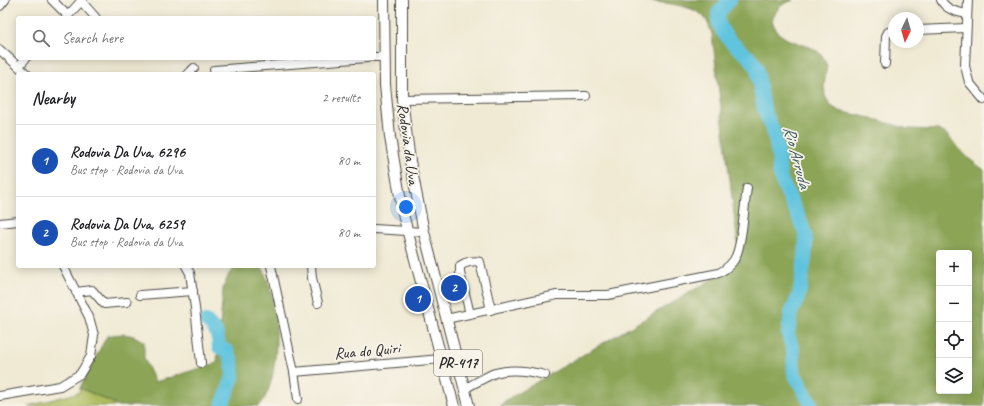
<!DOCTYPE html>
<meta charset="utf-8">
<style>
:root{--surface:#fff;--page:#f2f2f2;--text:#202124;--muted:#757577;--line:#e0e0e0;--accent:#0f766e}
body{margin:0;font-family:Caveat,sans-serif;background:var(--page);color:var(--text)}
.controls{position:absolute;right:12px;bottom:12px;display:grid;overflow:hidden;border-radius:4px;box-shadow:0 2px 10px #0003}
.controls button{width:36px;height:36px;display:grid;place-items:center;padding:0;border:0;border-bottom:1px solid var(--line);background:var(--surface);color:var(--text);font:20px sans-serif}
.compass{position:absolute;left:888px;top:12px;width:36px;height:36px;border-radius:50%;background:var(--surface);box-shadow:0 2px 10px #0003;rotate:185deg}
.you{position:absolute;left:406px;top:207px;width:14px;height:14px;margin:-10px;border:3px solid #fff;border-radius:50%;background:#1a73e8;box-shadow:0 0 0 6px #1a73e833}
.badge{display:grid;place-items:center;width:26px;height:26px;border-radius:50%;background:var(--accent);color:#fff;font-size:13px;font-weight:700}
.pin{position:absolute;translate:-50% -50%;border:2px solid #fff;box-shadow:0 1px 4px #0006}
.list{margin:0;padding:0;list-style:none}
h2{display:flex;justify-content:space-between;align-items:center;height:52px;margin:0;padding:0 16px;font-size:17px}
h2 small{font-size:13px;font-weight:400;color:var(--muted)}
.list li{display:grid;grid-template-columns:26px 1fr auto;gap:12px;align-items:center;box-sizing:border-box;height:72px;padding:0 16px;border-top:1px solid var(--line)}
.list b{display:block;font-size:15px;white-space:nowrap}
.list p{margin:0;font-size:13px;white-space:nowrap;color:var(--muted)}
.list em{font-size:13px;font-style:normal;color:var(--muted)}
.icon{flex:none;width:22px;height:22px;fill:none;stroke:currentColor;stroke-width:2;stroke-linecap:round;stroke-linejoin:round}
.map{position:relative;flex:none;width:984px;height:406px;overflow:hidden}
.search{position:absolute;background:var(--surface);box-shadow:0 2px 10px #0003;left:16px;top:16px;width:360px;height:44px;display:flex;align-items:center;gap:10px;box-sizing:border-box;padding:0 14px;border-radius:4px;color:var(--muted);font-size:15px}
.panel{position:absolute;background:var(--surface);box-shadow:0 2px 10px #0003;left:16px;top:72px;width:360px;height:196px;border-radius:4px}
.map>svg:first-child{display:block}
.green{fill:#afbd5f;stroke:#6d7445}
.forest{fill:#8ba456;stroke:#5b6840;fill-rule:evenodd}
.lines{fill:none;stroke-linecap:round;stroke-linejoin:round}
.river{stroke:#61c4df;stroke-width:14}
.minor-casing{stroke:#494844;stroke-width:10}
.major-casing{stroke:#494844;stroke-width:12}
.minor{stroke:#fff;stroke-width:8}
.major{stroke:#fff;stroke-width:10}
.labels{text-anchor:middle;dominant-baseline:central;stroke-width:3.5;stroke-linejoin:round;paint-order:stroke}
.shield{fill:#f7f3e8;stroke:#686764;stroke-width:1}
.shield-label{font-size:15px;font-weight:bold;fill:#2b2b2b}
.street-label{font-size:16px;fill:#2b2b2b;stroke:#f7f3e8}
.water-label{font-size:17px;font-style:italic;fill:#3b5961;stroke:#f7f3e8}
</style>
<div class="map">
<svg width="984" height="406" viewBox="0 0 984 406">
<rect width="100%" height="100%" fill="#f7f3e8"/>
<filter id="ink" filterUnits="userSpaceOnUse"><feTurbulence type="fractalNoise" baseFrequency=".025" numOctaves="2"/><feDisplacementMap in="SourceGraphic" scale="8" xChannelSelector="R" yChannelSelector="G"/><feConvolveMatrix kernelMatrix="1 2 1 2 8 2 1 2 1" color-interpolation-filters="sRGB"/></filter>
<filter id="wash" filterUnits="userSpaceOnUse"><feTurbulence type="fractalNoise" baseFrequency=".012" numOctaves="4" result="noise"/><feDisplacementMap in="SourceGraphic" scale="16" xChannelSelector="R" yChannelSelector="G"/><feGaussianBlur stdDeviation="0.9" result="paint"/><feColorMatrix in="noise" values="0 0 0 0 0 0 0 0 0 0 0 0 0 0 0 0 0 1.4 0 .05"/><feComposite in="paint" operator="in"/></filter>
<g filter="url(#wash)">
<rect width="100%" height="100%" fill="#f0ead4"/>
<polygon class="green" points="80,388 115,404 117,406 29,406 80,392"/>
<g class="forest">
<path d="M634,0H793C780,5 776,8 772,22L778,33L787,39L814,49L822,55L827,66L824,86L825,96L831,106L839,111L871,118L908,129L938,130L946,134L968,158L984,170V406H500L506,400L711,280L726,271L738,246L712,34C710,29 708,21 704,17C692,3 653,2 634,0ZM939,253H969V391H939Z"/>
<path d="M237,266H262C267,278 271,291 274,304C278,331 278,386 259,406H117L115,404L80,388L91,366L107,336C122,333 132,333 144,342V358L155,382L217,363L223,289L229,274Z"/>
</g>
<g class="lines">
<g class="river">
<polyline points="730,0 718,13 719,24 723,32 731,42 751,59 757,68 764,110 773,130 778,153 779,170 781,180 799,218 805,233 806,241 805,258 800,290 798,298 791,313 788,334 793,351 794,373 812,406"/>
<path d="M206,321C216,330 218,333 219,347L227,351L232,361L233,377L222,406"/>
</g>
</g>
</g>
<g filter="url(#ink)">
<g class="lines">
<g class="minor-casing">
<g id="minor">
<polyline points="52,0 68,16"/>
<path d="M941,0C946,10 957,12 967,14"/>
<polyline points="968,0 965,66 969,82 984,100"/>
<polyline points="81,1 96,18"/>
<polyline points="0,6 5,0"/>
<polyline points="66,18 82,0"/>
<polyline points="918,30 966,28"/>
<polyline points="0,50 27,74"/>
<polyline points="374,57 384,57"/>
<polyline points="885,64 886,36 888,32 894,31"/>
<polyline points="19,66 26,58"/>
<polyline points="214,70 367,58"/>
<polyline points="188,74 194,68"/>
<polyline points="402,99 586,96"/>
<polyline points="0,223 18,221"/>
<polyline points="374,229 424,232"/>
<polyline points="186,266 190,273 195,308 201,363"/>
<polyline points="271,266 294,372 298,399"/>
<polyline points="311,266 312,278 318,303"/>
<polyline points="76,292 92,290 104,304 127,302"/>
<polyline points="140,295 193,291"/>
<path d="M470,314L460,273V266C465,262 475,260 480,262L491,310"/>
<path d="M446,319L557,295H608L719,273C726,269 733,264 736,256C743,240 744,206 747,188"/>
<polyline points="294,372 441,359"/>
<path d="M464,389C474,384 485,377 495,373C512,368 529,371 545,375"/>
<polyline points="0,396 60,386 80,374 91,356 94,335 89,317 63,266"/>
</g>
</g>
<g class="major-casing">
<g id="major">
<polyline points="384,0 385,85 390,137 398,185 404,218 454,406"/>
<polyline points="402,0 402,99 410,161 424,232 469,406"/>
</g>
</g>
<use href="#minor" class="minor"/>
<use href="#major" class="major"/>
</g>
</g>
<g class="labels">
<rect class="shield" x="434" y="350" width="48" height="26" rx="3"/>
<g class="shield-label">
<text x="458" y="363">PR-417</text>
</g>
<g class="street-label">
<text transform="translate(408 144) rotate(82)">Rodovia da Uva</text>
<text transform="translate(367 351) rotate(-5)">Rua do Quiri</text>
</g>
<g class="water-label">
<text transform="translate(797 157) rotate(75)">Rio Arruda</text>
</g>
</g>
</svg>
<div class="controls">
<button>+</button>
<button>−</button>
<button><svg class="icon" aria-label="locate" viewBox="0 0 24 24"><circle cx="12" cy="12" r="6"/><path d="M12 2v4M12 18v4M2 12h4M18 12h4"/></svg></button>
<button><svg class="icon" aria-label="layers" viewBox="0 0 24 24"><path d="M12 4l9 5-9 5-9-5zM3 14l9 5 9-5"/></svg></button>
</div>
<svg class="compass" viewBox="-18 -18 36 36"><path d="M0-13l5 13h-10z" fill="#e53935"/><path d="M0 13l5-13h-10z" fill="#757577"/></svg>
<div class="you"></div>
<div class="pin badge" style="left:418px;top:299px;background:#1a4fb4">1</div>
<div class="pin badge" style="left:454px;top:288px;background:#1a4fb4">2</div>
<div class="search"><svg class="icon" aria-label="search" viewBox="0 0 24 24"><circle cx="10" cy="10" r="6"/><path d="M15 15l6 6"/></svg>Search here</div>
<section class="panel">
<h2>Nearby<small>2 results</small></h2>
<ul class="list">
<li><span class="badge" style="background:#1a4fb4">1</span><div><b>Rodovia Da Uva, 6296</b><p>Bus stop · Rodovia da Uva</p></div><em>80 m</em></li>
<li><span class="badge" style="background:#1a4fb4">2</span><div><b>Rodovia Da Uva, 6259</b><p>Bus stop · Rodovia da Uva</p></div><em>80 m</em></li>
</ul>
</section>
</div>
